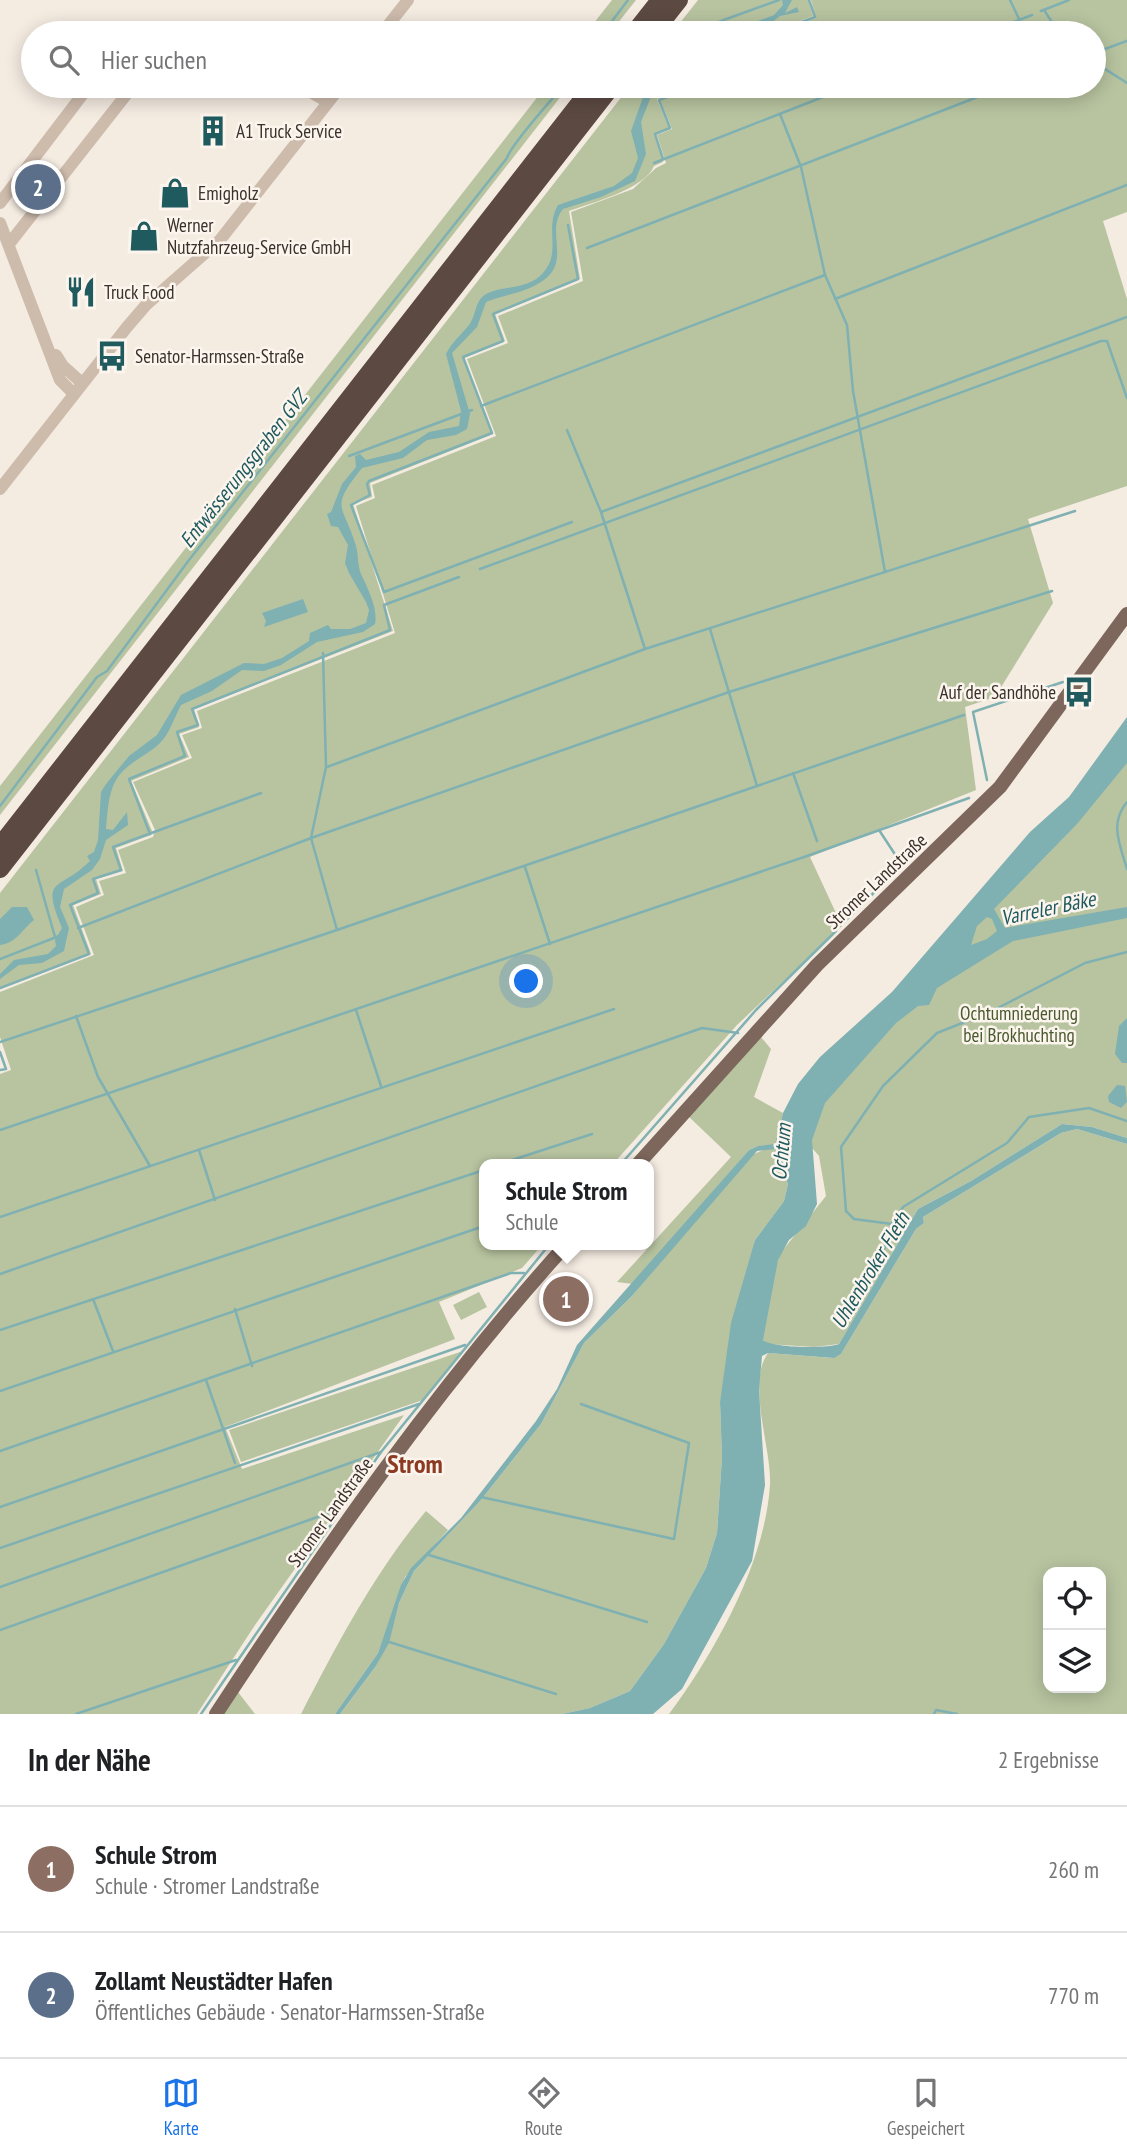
<!DOCTYPE html>
<html lang="de">
<meta charset="utf-8">
<style>
:root{--surface:#fff;--page:#f2f2f2;--text:#202124;--muted:#757577;--line:#e0e0e0;--accent:#1a73e8}
body{margin:0;font-family:"PT Sans Narrow",sans-serif;background:var(--page);color:var(--text)}
.controls{position:absolute;right:21px;bottom:21px;display:grid;overflow:hidden;border-radius:14px;box-shadow:0 4px 18px #0003}
.controls button{width:63px;height:63px;display:grid;place-items:center;padding:0;border:0;border-bottom:2px solid var(--line);background:var(--surface);color:var(--text);font:35px sans-serif}
.you{position:absolute;left:527px;top:982px;width:24px;height:24px;margin:-18px;border:5px solid #fff;border-radius:50%;background:#1a73e8;box-shadow:0 0 0 10px #1a73e833}
.badge{display:grid;place-items:center;width:46px;height:46px;border-radius:50%;background:var(--accent);color:#fff;font-size:23px;font-weight:700}
.pin{position:absolute;translate:-50% -50%;border:4px solid #fff;box-shadow:0 2px 7px #0006}
.popup{position:absolute;left:479px;top:1159px;width:175px;height:91px;box-sizing:border-box;display:grid;place-content:center;border-radius:14px;background:var(--surface);filter:drop-shadow(0 2px 5px #0005);font-size:23px;white-space:nowrap;color:var(--muted)}
.popup b{font-size:26px;color:var(--text)}
.popup::after{content:'';position:absolute;left:50%;top:100%;margin-left:-14px;border:14px solid transparent;border-top-color:var(--surface)}
.list{margin:0;padding:0;list-style:none}
h2{display:flex;justify-content:space-between;align-items:center;height:91px;margin:0;padding:0 28px;font-size:30px}
h2 small{font-size:23px;font-weight:400;color:var(--muted)}
.list li{display:grid;grid-template-columns:46px 1fr auto;gap:21px;align-items:center;box-sizing:border-box;height:126px;padding:0 28px;border-top:2px solid var(--line)}
.list b{display:block;font-size:26px;white-space:nowrap}
.list p{margin:0;font-size:23px;white-space:nowrap;color:var(--muted)}
.list em{font-size:23px;font-style:normal;color:var(--muted)}
.icon{flex:none;width:38px;height:38px;fill:none;stroke:currentColor;stroke-width:2;stroke-linecap:round;stroke-linejoin:round}
.map{position:relative;flex:none;width:1127px;height:1714px;overflow:hidden}
.search{position:absolute;background:var(--surface);box-shadow:0 4px 18px #0003;left:21px;right:21px;top:21px;height:77px;display:flex;align-items:center;gap:18px;box-sizing:border-box;padding:0 24px;border-radius:38px;color:var(--muted);font-size:26px}
.sheet{height:343px;background:var(--surface)}
nav{display:flex;justify-content:space-around;align-items:center;box-sizing:border-box;height:98px;border-top:2px solid var(--line);background:var(--surface);font-size:19px;color:var(--muted)}
nav a{display:grid;justify-items:center;gap:4px}
nav .on{color:var(--accent)}
.map>svg:first-child{display:block}
.green{fill:#b8c4a0;fill-rule:evenodd}
.water{fill:#7fb0b2;fill-rule:evenodd}
.lines{fill:none;stroke-linecap:round;stroke-linejoin:round}
.stream{stroke:#7fb0b2;stroke-width:2.5}
.minor{stroke:#cdbbac;stroke-width:12}
.major{stroke:#7d675c;stroke-width:14}
.highway{stroke:#5c4a42;stroke-width:18}
.labels{text-anchor:middle;dominant-baseline:central;stroke-width:5;stroke-linejoin:round;paint-order:stroke}
.poi-label{font-size:19px;fill:#3b302b;stroke:#fbf5ee;text-anchor:start}
.street-label{font-size:19px;fill:#3b302b;stroke:#fbf5ee}
.park-label{font-size:19px;fill:#4a5a2e;stroke:#fbf5ee}
.water-label{font-size:21px;font-style:italic;fill:#1f5a5e;stroke:#fbf5ee}
.district-label{font-size:26px;font-weight:bold;fill:#8c3b22;stroke:#fbf5ee}
</style>
<div class="map">
<svg width="1127" height="1714" viewBox="0 0 1127 1714">
<rect width="100%" height="100%" fill="#f4ebe1"/>
<g class="green">
<polygon points="612,0 636,0 610,33 586,33"/>
<polygon points="698,0 808,0 813,16 770,33 672,33"/>
<polygon points="811,0 1127,0 1127,212 1103,221 1127,299 1127,486 1028,519 1053,603 995,697 965,707 976,790 810,857 842,926 737,1025 613,1164 484,1164 484,1245 542,1245 522,1268 439,1302 455,1339 225,1427 242,1469 404,1415 255,1625 197,1714 0,1714 0,1074 11,1070 0,1037 0,992 94,955 76,907 104,895 99,881 126,873 118,850 153,837 155,830 133,782 192,758 182,735 202,728 197,711 395,633 356,506 375,498 372,485 496,436 467,359 508,343 498,316 583,281 571,212 633,189 656,168 666,163 657,135 672,129 660,100 685,92 683,86 1094,86 1094,33 777,33 816,18"/>
<polygon points="546,86 569,86 0,815 0,786"/>
<path d="M630,86H681L682,90L657,99L669,128L654,134L663,162L654,166C645,189 591,203 569,211L580,279L495,314L505,341L464,358L493,434L370,483L372,497L353,504L393,631L194,709L199,727L179,734L189,757L131,781L152,831L151,835L116,848L123,871L96,879L101,894L73,905L91,954L0,989V893Z"/>
<polygon points="1127,735 1127,1138 1092,1127 1062,1124 971,1181 918,1209 839,1344 814,1347 767,1344 758,1334 779,1255 826,1196 819,1156 789,1121"/>
<polygon points="760,1036 771,1049 754,1097 783,1113 775,1145 758,1146 749,1150 633,1284 617,1282 731,1157 686,1114"/>
<path d="M1077,1129L1127,1144V1714H669C715,1652 765,1563 770,1485C772,1448 746,1384 768,1353L833,1358L841,1354L916,1229L924,1223L923,1217L1061,1133ZM1048,1572H1101V1688H1048Z"/>
<polygon points="768,1148 775,1149 788,1184 784,1201 755,1240 720,1402 722,1457 717,1533 706,1568 664,1644 630,1691 590,1708 562,1714 340,1714 376,1666 388,1643 399,1603 414,1571 481,1500 541,1424 584,1343 632,1296 749,1156"/>
<polygon points="479,1292 487,1307 461,1320 453,1305"/>
<polygon points="463,1351 423,1400 241,1462 229,1430"/>
<path d="M426,1511L448,1530L405,1577L378,1653L335,1714H301C339,1641 373,1575 426,1511Z"/>
<polygon points="238,1692 255,1714 224,1714"/>
</g>
<g class="water">
<polygon points="782,0 792,0 785,13 797,7 799,12 780,16 767,26 753,30 695,33 720,23 731,27 747,25 774,15 783,5"/>
<path d="M647,86H655L641,122L646,154L635,181L601,197L563,209C545,231 571,260 544,280C526,293 506,294 486,302L477,327L452,353L470,414L467,429L456,435L427,440L403,458L362,468C328,510 344,504 356,546C359,557 357,568 363,578C369,591 378,610 375,624L363,632L317,642L281,665L264,671L242,670L212,691L181,705C174,718 170,733 160,743C150,753 136,759 125,769C108,784 108,808 106,829L113,830L127,812L128,825L106,840L100,859L92,870L64,889L60,907L69,928L64,951L42,963L19,965L0,979V974L14,960L48,954L56,946L55,940L62,928C40,875 59,892 90,861L87,856L94,852L98,840L101,792L106,784L129,756L157,735L181,695L244,663L264,664L282,658L309,641L310,633L328,625L331,629H350L366,623L369,610L366,602L349,573L345,563L348,545L338,527L331,526L327,514L331,512L342,484L356,467L355,456L360,454L366,460L399,452L429,432L459,426L461,411L446,354C452,342 461,335 469,325C477,315 474,299 488,293C507,285 532,290 546,269C560,250 545,227 558,205L614,186L632,173L638,158L631,131Z"/>
<polygon points="303,599 308,612 264,627 266,621 262,613"/>
<path d="M1127,717V763L1077,824L994,909L1005,928L1127,907V918L1013,941L937,988L929,1005L918,1006L896,1023L825,1103L812,1140L817,1204L806,1226L789,1240L778,1260L763,1340C771,1348 828,1349 839,1344L918,1209L971,1181L1062,1124L1092,1127L1127,1138V1144L1077,1129L1061,1133L923,1217L924,1223L916,1229L841,1354L834,1358L768,1353L762,1356L759,1390L765,1485L752,1561L682,1689L653,1714H562L590,1708L630,1691L664,1644L706,1568L717,1533L722,1457L720,1402L731,1323L755,1240L784,1201L788,1184L775,1149L757,1151L632,1296L584,1343L541,1424L481,1500L414,1571L399,1603L389,1643L376,1666L340,1714H335L378,1653L401,1585L411,1568L461,1518L536,1421L557,1389L577,1345L749,1150L758,1146L775,1144L783,1113L798,1084L820,1057L892,992L1030,832L1069,797ZM987,917L992,919L997,931L987,939L971,945L977,926Z"/>
<path d="M12,907H27L34,920C22,929 17,943 0,945V919Z"/>
<polygon points="1127,1018 1127,1063 1122,1063 1115,1054 1119,1026"/>
<polygon points="1117,1085 1125,1086 1127,1102 1121,1108 1109,1102 1108,1096"/>
</g>
<g class="lines">
<g class="stream">
<polyline points="1010,0 1019,19"/>
<polyline points="1044,10 1059,33"/>
<polyline points="1041,11 1069,0"/>
<polyline points="417,26 431,33"/>
<polyline points="603,33 628,0"/>
<polyline points="688,33 779,0"/>
<polyline points="773,33 815,17 809,0"/>
<polyline points="985,33 1032,15"/>
<polyline points="1094,53 1127,41"/>
<polyline points="1094,62 1127,83"/>
<polyline points="780,114 801,167 825,275 847,325 853,391 885,572"/>
<polyline points="663,159 655,134 670,128 659,100 684,91 682,86"/>
<polyline points="654,163 851,86"/>
<polyline points="568,225 578,279 493,314 503,341 463,357 492,433 369,481 367,484 370,495 351,505 384,592 572,522"/>
<polyline points="587,248 1006,86"/>
<polyline points="835,299 1127,185"/>
<polyline points="481,406 825,275"/>
<polyline points="567,430 601,512 645,649"/>
<polyline points="349,456 472,410"/>
<polyline points="601,512 1127,317"/>
<polyline points="480,569 1101,341 1107,341 1127,398"/>
<polyline points="710,629 757,786"/>
<polyline points="323,653 326,767 311,838 337,930 964,715"/>
<polyline points="327,767 645,649 1075,511"/>
<polyline points="793,773 817,841"/>
<polyline points="987,780 973,712 1063,682"/>
<path d="M1127,802C1109,823 1120,845 1127,869"/>
<path d="M0,806L97,677L107,671L189,560L507,158C511,144 551,101 563,86"/>
<polyline points="150,834 129,779 185,756 177,732 198,725 192,709 390,630 384,605 459,577"/>
<polyline points="525,867 550,944"/>
<polyline points="36,870 55,937"/>
<polyline points="844,922 902,865 879,830"/>
<polyline points="78,928 311,838 729,692 1052,591"/>
<polyline points="0,959 59,936"/>
<polyline points="0,988 89,954 70,905 98,893 93,879 121,870 113,847 261,793"/>
<polyline points="356,1010 381,1086"/>
<polyline points="76,1016 98,1077 150,1166"/>
<polyline points="0,1042 337,930"/>
<polyline points="0,1052 6,1069 0,1070"/>
<polyline points="0,1130 807,856 969,798"/>
<polyline points="199,1150 215,1200"/>
<polyline points="500,1164 592,1134"/>
<polyline points="621,1164 756,1010 836,931"/>
<polyline points="0,1217 614,1009"/>
<polyline points="892,1224 854,1219 846,1211 841,1147 883,1086 937,1033 990,1012 1085,963 1127,952"/>
<polyline points="0,1274 702,1028 738,1033"/>
<polyline points="93,1299 113,1351"/>
<polyline points="235,1309 252,1366"/>
<polyline points="851,1310 849,1306 882,1256 892,1224 903,1207 1007,1143 1029,1117 1089,1108 1127,1121"/>
<polyline points="0,1330 484,1170"/>
<polyline points="206,1380 235,1463"/>
<polyline points="0,1391 484,1226"/>
<polyline points="0,1451 511,1273 524,1273"/>
<polyline points="481,1497 674,1539 689,1443 581,1404"/>
<polyline points="0,1507 465,1345"/>
<polyline points="0,1548 419,1404"/>
<polyline points="429,1555 647,1622"/>
<polyline points="0,1587 381,1452"/>
<polyline points="0,1630 340,1509"/>
<polyline points="386,1641 556,1694"/>
<polyline points="76,1714 236,1660"/>
<polyline points="201,1714 381,1452 549,1245"/>
<polyline points="934,1714 936,1710 957,1714"/>
</g>
<g class="minor">
<polyline points="382,33 408,0"/>
<polyline points="300,86 328,102"/>
<polyline points="0,203 89,86"/>
<polyline points="0,223 60,380 74,394"/>
<polyline points="9,244 133,86"/>
<polyline points="56,355 63,366 82,383"/>
<polyline points="0,489 127,327 146,305 220,240 341,86"/>
</g>
<g class="major">
<polyline points="638,1164 817,965 1000,787 1127,614"/>
<path d="M216,1714C323,1551 435,1390 566,1245"/>
</g>
<g class="highway">
<polyline points="634,33 660,0"/>
<polyline points="653,33 679,0"/>
<polyline points="0,846 593,86"/>
<polyline points="0,869 612,86"/>
</g>
</g>
<defs>
<g id="building-bare" transform="scale(2.415)"><path d="M-4-6H4V6H1V3H-1V6H-4ZM-2.5-4.3h1.7v1.8h-1.7ZM.8-4.3h1.7v1.8H.8ZM-2.5-1h1.7V.8h-1.7ZM.8-1h1.7V.8H.8Z" fill="#1f5a5e" stroke="#fbf5ee" stroke-width="2.5" paint-order="stroke"/></g>
<g id="shop-bare" transform="scale(2.415)"><path d="M-5-2.5h2.3a2.7 3.5 0 0 1 5.4 0H5L5.5 6h-11ZM-1.5-2.5h3a1.5 2.3 0 0 0-3 0Z" fill="#1f5a5e" stroke="#fbf5ee" stroke-width="2.5" paint-order="stroke"/></g>
<g id="restaurant-bare" transform="scale(2.415)"><path d="M-5-6h1v4h1v-4h1v4h1v-4h1v5L-1.5 .5V6h-2V.5L-5-1ZM5-6V6H3V1.5H1.5Q1.5-4 5-6Z" fill="#1f5a5e" stroke="#fbf5ee" stroke-width="2.5" paint-order="stroke"/></g>
<g id="bus-bare" transform="scale(2.415)"><path d="M-5-6H5V4H4V6H2V4H-2V6H-4V4H-5ZM-3.5-4V0h7V-4ZM-3.5 1.2v1.5H-2V1.2ZM2 1.2v1.5H3.5V1.2Z" fill="#1f5a5e" stroke="#fbf5ee" stroke-width="2.5" paint-order="stroke"/></g>
</defs>
<g fill-rule="evenodd">
<use href="#building-bare" x="213" y="131"/>
<use href="#shop-bare" x="175" y="193"/>
<use href="#shop-bare" x="144" y="236"/>
<use href="#restaurant-bare" x="81" y="292"/>
<use href="#bus-bare" x="112" y="356"/>
<use href="#bus-bare" x="1079" y="692"/>
</g>
<g class="labels">
<g class="poi-label">
<text x="236" y="131">A1 Truck Service</text>
<text x="198" y="193">Emigholz</text>
<text x="167" y="225">Werner<tspan x="167" dy="22">Nutzfahrzeug-Service GmbH</tspan></text>
<text x="104" y="292">Truck Food</text>
<text x="135" y="356">Senator-Harmssen-Straße</text>
<text x="1056" y="692" text-anchor="end">Auf der Sandhöhe</text>
</g>
<g class="street-label">
<text transform="translate(876 881) rotate(-43)">Stromer Landstraße</text>
<text transform="translate(330 1512) rotate(-54)">Stromer Landstraße</text>
</g>
<g class="park-label">
<text x="1019" y="1013">Ochtumniederung<tspan x="1019" dy="22">bei Brokhuchting</tspan></text>
</g>
<g class="water-label">
<text transform="translate(243 469) rotate(-52)">Entwässerungsgraben GVZ</text>
<text transform="translate(1048 908) rotate(-12)">Varreler Bäke</text>
<text transform="translate(781 1152) rotate(-85)">Ochtum</text>
<text transform="translate(870 1270) rotate(-59)">Uhlenbroker Fleth</text>
</g>
<g class="district-label">
<text x="415" y="1463">Strom</text>
</g>
</g>
</svg>
<div class="controls">
<button><svg class="icon" aria-label="locate" viewBox="0 0 24 24"><circle cx="12" cy="12" r="6"/><path d="M12 2v4M12 18v4M2 12h4M18 12h4"/></svg></button>
<button><svg class="icon" aria-label="layers" viewBox="0 0 24 24"><path d="M12 4l9 5-9 5-9-5zM3 14l9 5 9-5"/></svg></button>
</div>
<div class="you"></div>
<div class="pin badge" style="left:566px;top:1299px;background:#8d6e63">1</div>
<div class="popup"><b>Schule Strom</b>Schule</div>
<div class="pin badge" style="left:38px;top:187px;background:#5c6f8a">2</div>
<div class="search"><svg class="icon" aria-label="search" viewBox="0 0 24 24"><circle cx="10" cy="10" r="6"/><path d="M15 15l6 6"/></svg>Hier suchen</div>
</div>
<section class="sheet">
<h2>In der Nähe<small>2 Ergebnisse</small></h2>
<ul class="list">
<li><span class="badge" style="background:#8d6e63">1</span><div><b>Schule Strom</b><p>Schule · Stromer Landstraße</p></div><em>260 m</em></li>
<li><span class="badge" style="background:#5c6f8a">2</span><div><b>Zollamt Neustädter Hafen</b><p>Öffentliches Gebäude · Senator-Harmssen-Straße</p></div><em>770 m</em></li>
</ul>
</section>
<nav>
<a class="on"><svg class="icon" aria-label="map" viewBox="0 0 24 24"><path d="M3 6l6-2 6 2 6-2v14l-6 2-6-2-6 2zM9 4v14M15 6v14"/></svg>Karte</a>
<a><svg class="icon" aria-label="directions" viewBox="0 0 24 24"><path d="M12 3l9 9-9 9-9-9zM9 14v-3h6M13 9l2 2-2 2"/></svg>Route</a>
<a><svg class="icon" aria-label="saved" viewBox="0 0 24 24"><path d="M7 4h10v16l-5-4-5 4z"/></svg>Gespeichert</a>
</nav>
